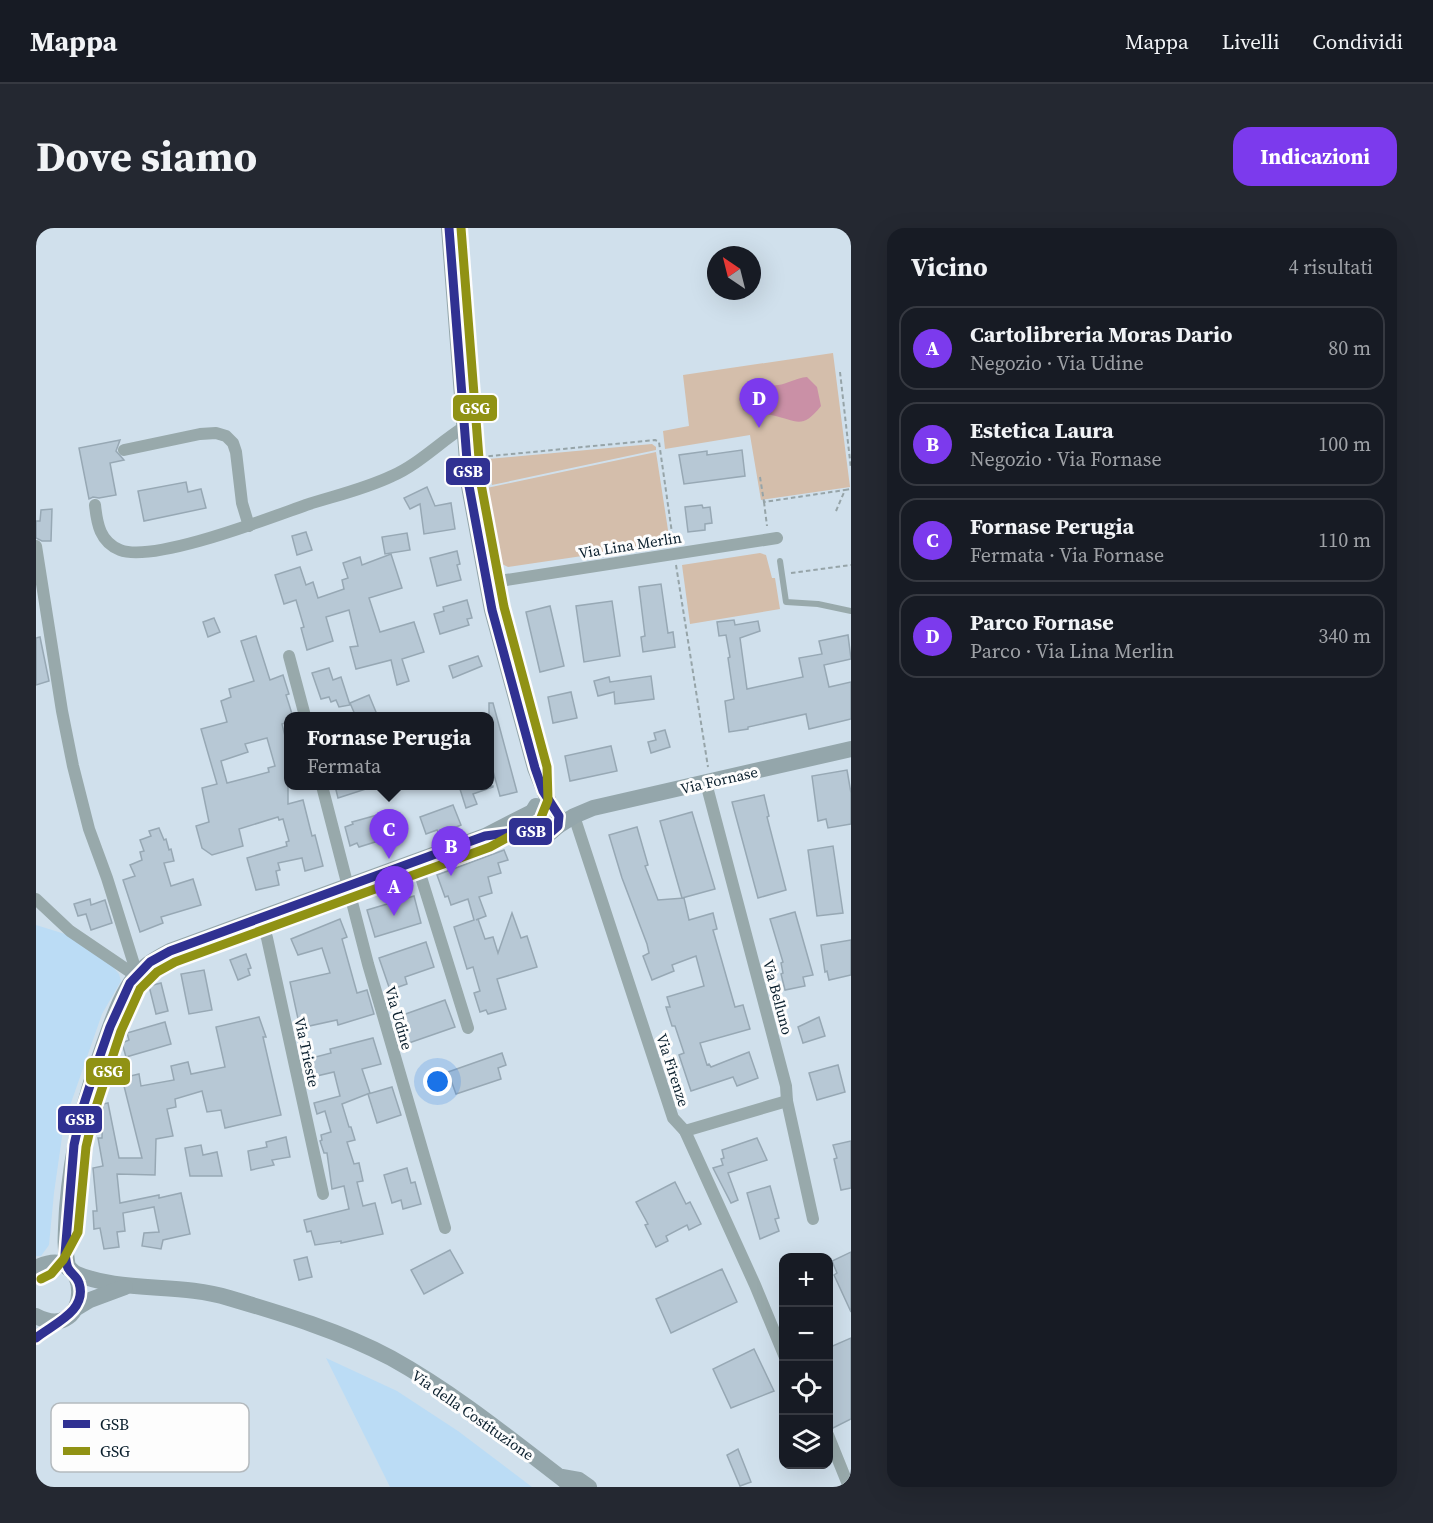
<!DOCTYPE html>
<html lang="it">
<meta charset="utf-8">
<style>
:root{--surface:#171b24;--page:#242831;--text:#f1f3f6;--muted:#9ea1a6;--line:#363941;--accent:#7c3aed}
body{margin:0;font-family:"Source Serif 4",serif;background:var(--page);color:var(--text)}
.controls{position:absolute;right:18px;bottom:18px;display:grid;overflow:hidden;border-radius:12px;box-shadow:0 6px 24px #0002}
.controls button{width:54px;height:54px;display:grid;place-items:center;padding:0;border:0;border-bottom:2px solid var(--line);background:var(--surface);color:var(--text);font:30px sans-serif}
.compass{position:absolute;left:671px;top:18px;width:54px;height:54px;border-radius:50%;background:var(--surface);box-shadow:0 6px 24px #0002;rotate:325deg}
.you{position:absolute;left:402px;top:854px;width:21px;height:21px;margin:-15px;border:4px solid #fff;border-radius:50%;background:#1a73e8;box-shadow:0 0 0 9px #1a73e833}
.badge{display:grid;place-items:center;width:39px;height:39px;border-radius:50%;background:var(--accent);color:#fff;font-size:20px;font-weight:700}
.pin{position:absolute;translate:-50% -50px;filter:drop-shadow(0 2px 3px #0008)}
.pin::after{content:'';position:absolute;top:32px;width:21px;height:18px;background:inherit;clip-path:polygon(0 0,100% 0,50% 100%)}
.popup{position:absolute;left:248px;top:484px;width:210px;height:78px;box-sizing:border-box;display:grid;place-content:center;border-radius:12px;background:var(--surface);filter:drop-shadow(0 2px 4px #0005);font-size:20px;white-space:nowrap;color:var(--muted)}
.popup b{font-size:22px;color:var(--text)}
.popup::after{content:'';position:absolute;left:50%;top:100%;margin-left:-12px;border:12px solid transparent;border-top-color:var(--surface)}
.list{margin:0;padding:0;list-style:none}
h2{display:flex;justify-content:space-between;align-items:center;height:78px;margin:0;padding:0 24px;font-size:26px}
h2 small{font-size:20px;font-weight:400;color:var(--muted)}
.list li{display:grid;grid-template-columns:39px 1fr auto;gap:18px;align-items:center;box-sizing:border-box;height:84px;margin:0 12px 12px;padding:0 12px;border:2px solid var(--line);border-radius:18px}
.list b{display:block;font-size:22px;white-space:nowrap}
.list p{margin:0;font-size:20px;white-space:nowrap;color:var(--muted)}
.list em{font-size:20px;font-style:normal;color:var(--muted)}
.icon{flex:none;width:33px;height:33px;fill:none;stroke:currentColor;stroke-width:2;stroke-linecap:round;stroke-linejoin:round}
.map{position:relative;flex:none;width:815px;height:1259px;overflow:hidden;border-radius:18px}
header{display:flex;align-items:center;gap:36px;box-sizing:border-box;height:84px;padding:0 30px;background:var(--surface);border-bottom:2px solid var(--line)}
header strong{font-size:28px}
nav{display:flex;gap:33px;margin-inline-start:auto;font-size:21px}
.intro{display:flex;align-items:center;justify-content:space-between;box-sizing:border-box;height:144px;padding:0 36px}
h1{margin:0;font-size:42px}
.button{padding:15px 27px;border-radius:18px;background:var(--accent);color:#fff;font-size:21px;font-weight:700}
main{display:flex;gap:36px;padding:0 36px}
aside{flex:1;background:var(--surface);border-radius:18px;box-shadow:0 6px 24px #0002}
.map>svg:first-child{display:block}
.built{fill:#bbdcf5}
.green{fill:#d4beab}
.water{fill:#ca90a6}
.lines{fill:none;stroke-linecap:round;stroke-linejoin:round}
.stream{stroke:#ca90a6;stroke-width:4.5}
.building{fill:#b7c8d5;stroke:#97a8b4;stroke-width:1.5;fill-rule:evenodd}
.path{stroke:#96a4a8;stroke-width:2;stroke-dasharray:4.5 3;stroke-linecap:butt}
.lane{stroke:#98a9ab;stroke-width:6}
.street{stroke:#98a9ab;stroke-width:12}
.secondary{stroke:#94a6ab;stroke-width:16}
.bus-1-casing{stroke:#fdfdfd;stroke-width:14}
.bus-2-casing{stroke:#fdfdfd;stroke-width:14}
.bus-1{stroke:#303192;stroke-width:9}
.bus-2{stroke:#909214;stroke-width:9}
.labels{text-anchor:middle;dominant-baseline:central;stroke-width:6;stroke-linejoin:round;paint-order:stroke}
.street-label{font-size:15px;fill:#091e2c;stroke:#fdfdfd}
.key{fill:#fdfdfd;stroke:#b4babe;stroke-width:1.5}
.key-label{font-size:16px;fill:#091e2c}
.line-badge{stroke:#fdfdfd;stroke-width:2}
.badge-label{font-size:16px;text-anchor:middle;font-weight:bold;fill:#fff}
</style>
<header>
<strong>Mappa</strong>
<nav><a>Mappa</a><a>Livelli</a><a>Condividi</a></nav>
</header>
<div class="intro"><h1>Dove siamo</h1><a class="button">Indicazioni</a></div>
<main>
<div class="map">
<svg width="815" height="1259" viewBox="0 0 815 1259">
<rect width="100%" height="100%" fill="#d0e0ec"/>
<g class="built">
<polygon points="0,697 29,706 76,738 83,746 85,753 66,786 28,895 18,965 13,1017 5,1028 0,1028"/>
<polygon points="290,1130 361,1163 422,1203 496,1259 354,1259"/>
</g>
<g class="green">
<polygon points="797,125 814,259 725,272 714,207 629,221 627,203 653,198 647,147"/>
<polygon points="616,216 620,219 620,222 456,257 452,231"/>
<polygon points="620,224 634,315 472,339 460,333 446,261"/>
<polygon points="724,325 730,327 736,350 739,350 744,381 654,396 646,337"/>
</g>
<path class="water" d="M771,149L781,159L785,178C765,203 761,192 735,187C722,184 721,189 707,182L703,171C716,150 723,160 742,157C751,156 760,150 771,149Z"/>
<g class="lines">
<polyline class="stream" points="0,1253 3,1259"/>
</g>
<g class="building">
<polygon points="84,212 80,223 88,232 74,235 80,267 63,270 57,269 53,271 43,220"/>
<polygon points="706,222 709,248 648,256 643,227 671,223 671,227"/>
<polygon points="150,254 152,264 165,261 170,280 108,293 102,263"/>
<polygon points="391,259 399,278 415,275 419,301 388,306 384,276 374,281 368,270"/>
<polygon points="666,277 667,280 674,279 676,295 669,296 669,302 652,304 649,279"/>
<polygon points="16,281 15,313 6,313 0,310 0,293 4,293 5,282"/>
<polygon points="270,304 276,322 261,327 256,308"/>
<polygon points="371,305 374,322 349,326 346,309"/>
<polygon points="421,323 424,336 421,337 425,352 401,358 394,330"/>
<polygon points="355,326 366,360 333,370 344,404 378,394 388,424 366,431 373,453 361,457 355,432 320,441 314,419 322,418 313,382 290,389 297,413 271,422 265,400 268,399 260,372 248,376 239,347 264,339 270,357 277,354 282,370 308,361 306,352 312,350 307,335 324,329 326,337"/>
<polygon points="625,356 632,405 637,404 639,419 607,424 605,409 609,408 603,359"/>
<polygon points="431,372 436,390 431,391 433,397 404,406 398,386 408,383 407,379"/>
<polygon points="576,373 584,428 548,434 540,378"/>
<polygon points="514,378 528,438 504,444 490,384"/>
<polygon points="178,390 184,404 172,409 167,394"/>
<polygon points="698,392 699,397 722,393 724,403 704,410 711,461 767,449 763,430 786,426 783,413 812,407 815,431 788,437 793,459 815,454 815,491 773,501 770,486 712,499 712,501 693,504 689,473 698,471 692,430 694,429 690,407 683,408 681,394"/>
<path d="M220,408L234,452L247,447L253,466L250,467L257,489H252V494L246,496L252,520V576L267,572L276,608L279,607L287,638L269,643L266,630L242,635L244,642L240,643L243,657L220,662L211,630L251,618L250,614L253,613L247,591L243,592L242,589L203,601L207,618L176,627L166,620L160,598L173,594L166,560L181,556L165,501L191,494L185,473L195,469L193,461L218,453L205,413ZM231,510L239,538L232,540L233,544L191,555L185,533L212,524L209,516Z"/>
<polygon points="4,409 13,453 0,457 0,410"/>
<polygon points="442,428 446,438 417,450 413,438"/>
<polygon points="293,440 297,452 305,449 314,477 303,479 300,472 295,474 293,469 285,471 276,445"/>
<polygon points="615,448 618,471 579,476 578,464 562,468 558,453 573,449 574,454"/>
<polygon points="535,464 541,490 517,495 512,469"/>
<polygon points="333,467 342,489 320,489 314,475"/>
<polygon points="453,475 457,475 481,564 464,568 453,529"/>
<polygon points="629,502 634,519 615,525 612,514 620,512 618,505"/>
<polygon points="575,518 581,543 534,553 529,528"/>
<polygon points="811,542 815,565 815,596 792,600 790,591 782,593 776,548"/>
<polygon points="299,558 333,558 333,560 302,570"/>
<polygon points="423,558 457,558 457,559 437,566 441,576 430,580"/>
<polygon points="728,567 733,588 731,589 750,662 722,670 696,574"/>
<polygon points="417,577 425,597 403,606 401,602 390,606 384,589"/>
<polygon points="656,584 679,661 646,670 624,593"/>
<polygon points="345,586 346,589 353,587 359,605 351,607 352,610 323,619 321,615 314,618 309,599 317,596 316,594"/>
<polygon points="601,599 612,637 609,638 622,672 648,670 653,692 677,685 681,701 677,702 699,779 707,777 714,801 664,815 671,837 673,836 675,839 713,824 722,850 701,858 697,849 655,863 643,827 648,825 639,798 636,798 630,779 634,779 631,769 668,758 660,728 636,737 638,743 616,752 607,728 613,725 611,716 586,650 573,607"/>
<polygon points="123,600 128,612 130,611 133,622 135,621 138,633 128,635 135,658 157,651 165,677 125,689 127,695 104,704 87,652 99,648 94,637 106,632 104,624 108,623 104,612 115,608 113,603"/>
<polygon points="797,618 807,685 781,688 772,622"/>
<polygon points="468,622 472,632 462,635 465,645 452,649 456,665 443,669 450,688 440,692 442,691 449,711 457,709 462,725 476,685 485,710 491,708 501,739 461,751 470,781 452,786 450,782 444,784 438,765 444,763 437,739 431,741 418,699 438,692 432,671 415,677 412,668 409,669 401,647"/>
<polygon points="378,668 385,695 339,709 331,682"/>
<polygon points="54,671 55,677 69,672 76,695 55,702 50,686 42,688 38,676"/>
<polygon points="759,684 777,747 767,749 769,758 749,762 745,746 747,745 745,735 747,734 734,691"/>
<polygon points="304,691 311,709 306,711 321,765 331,762 338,786 302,797 301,792 264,800 254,754 294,745 286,720 262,727 255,711"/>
<polygon points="815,712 815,747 793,752 791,743 789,744 785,717"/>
<polygon points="390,714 398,739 369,749 371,756 354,762 343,730"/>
<polygon points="210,726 215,740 212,741 214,747 202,752 194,732"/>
<polygon points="168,742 176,782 153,786 145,746"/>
<polygon points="125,755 132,783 120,786 113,758"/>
<polygon points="409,772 419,799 370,816 361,789"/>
<polygon points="223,789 230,809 227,809 245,887 189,900 185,882 171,884 166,863 139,871 140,879 131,881 137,908 120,911 119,947 81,946 84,975 123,967 123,970 145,965 154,1006 127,1012 125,1021 106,1018 108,1005 123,1004 118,979 87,985 89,1003 81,1004 83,1019 68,1021 64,1000 58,1001 57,983 61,983 57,940 67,938 62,910 66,910 67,876 72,875 83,930 106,930 86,850 103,846 105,858 138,852 135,838 152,834 155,846 189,839 180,799"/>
<polygon points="783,789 789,808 767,815 762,799"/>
<polygon points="129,794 135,816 90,829 86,815 93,812 91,805"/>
<polygon points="337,810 345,836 326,841 334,865 306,876 313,899 315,899 319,912 311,914 318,936 323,935 327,953 321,954 327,978 339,975 347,1006 305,1015 305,1013 279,1017 275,1003 271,1004 268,992 313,981 308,958 296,961 291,925 288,925 284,913 286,912 285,907 295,904 289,883 281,886 278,875 304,868 298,844 272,850 268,832 295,825 294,821"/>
<polygon points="466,825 470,837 462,840 465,851 420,866 412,844"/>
<polygon points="802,837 809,864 781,872 773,845"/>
<polygon points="356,859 365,887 341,895 332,866"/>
<polygon points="250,909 254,929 236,932 238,937 215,942 212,923 231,919 230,914"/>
<polygon points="721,910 731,932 692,945 702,972 695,975 677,940 687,937 685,931 688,930 686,922"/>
<polygon points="815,913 815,960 805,962 798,931 801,930 797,917"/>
<polygon points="165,917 167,927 181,924 186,948 154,948 149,920"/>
<polygon points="371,940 375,955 379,954 385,976 367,981 365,972 356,975 348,947"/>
<polygon points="639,954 650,976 654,974 665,996 653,1002 651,997 630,1008 632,1013 620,1019 609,997 612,996 600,974"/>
<polygon points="734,958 743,990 739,991 743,1003 724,1011 711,965"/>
<polygon points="414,1022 427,1045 388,1066 375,1042"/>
<polygon points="815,1024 815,1084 798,1047 801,1045 796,1033"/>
<polygon points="271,1029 276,1049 263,1052 258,1032"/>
<polygon points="686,1041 701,1074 635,1105 620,1071"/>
<polygon points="815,1110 815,1191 797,1200 792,1193 792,1120"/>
<polygon points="718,1121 738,1163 695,1180 677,1141"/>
<polygon points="702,1221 715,1254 704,1258 691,1227"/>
</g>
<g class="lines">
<g class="path">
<polyline points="804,144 815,241"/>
<polyline points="445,229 619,212 623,214 637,312"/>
<polyline points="724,249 728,274 809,262"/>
<polyline points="728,274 731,298"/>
<polyline points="800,283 809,262 815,261"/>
<polyline points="640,337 672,539"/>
<polyline points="755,345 815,337"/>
</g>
<polyline class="lane" points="744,333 750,374 782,376 815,383"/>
<g class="street">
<polyline points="88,222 164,206 180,205 190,208 197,215 200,224 206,275 213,298"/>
<path d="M59,277C61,296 64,314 84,322C118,335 233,290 270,277C298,268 329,261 356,248C383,236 404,214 428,199"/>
<polyline points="0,318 26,483 37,538 53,601 71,650 101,746"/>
<polyline points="451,355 741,310"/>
<polyline points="253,428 269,488"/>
<polyline points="670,555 750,858 751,873 777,991"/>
<polyline points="286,558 332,736 409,1000"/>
<polyline points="538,588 637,890 649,903 719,1057 748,1127"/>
<polyline points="380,633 432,800"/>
<polyline points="0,671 34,703 93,743 101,746"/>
<polyline points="224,689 231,710 287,966"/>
<polyline points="649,903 751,873"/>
<polyline points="0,1110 24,1092"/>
<polyline points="792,1207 813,1259"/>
</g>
<g class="secondary">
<polyline points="413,0 433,258 456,382 499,540 514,577"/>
<polyline points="522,598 538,588 557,580 815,521"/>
<polyline points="499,603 496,599 493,590 500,578"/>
<polyline points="464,606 489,603 514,605 522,598 523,589"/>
<path d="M0,1040C58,1010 57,1118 0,1088"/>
<path d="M32,1040C28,1020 30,1001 31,981C36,919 47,875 68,816C75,796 83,772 95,754C104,739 119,731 134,723L449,608L494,585"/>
<path d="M36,1044C85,1066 142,1054 193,1070C247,1086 304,1103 355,1130C420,1166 478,1214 537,1259"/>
<polyline points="39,1081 54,1072 89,1059"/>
<polyline points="526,1249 543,1252 553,1259"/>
</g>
<g class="bus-1-casing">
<path id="bus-1" d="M0,1110C17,1096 52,1083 43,1055C41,1048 35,1046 32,1040C30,1036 30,1030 29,1026L38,917L46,882L59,842L74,799L94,755L114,734L134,723L449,608L489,603L514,605L522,598L523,588L507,563L499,540L456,382L433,258L413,0"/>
</g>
<g class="bus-2-casing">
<polyline id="bus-2" points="5,1051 15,1046 27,1032 42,1004 50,919 58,885 85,803 104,761 121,744 139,734 454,619 504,592 512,572 511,539 468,379 445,256 425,0"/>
</g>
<use href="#bus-1" class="bus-1"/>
<use href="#bus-2" class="bus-2"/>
</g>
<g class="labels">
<g class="street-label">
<text transform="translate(594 317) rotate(-9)">Via Lina Merlin</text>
<text transform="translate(683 552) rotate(-13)">Via Fornase</text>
<text transform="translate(742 769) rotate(75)">Via Belluno</text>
<text transform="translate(363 790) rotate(74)">Via Udine</text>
<text transform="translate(271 824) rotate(78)">Via Trieste</text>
<text transform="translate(637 842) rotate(72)">Via Firenze</text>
<text transform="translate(437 1187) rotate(35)">Via della Costituzione</text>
</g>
</g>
<rect x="15" y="1175" width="198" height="69" rx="9" class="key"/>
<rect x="27" y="1192" width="27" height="8" fill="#303192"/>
<rect x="27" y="1219" width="27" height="8" fill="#909214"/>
<g class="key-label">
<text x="64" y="1202">GSB</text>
<text x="64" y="1229">GSG</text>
</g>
<g class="line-badge">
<rect x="416" y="166" width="46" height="28" rx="6" fill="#909214"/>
<rect x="409" y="229" width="46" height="29" rx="6" fill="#303192"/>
<rect x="472" y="589" width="45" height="29" rx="6" fill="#303192"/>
<rect x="49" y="829" width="46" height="29" rx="6" fill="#909214"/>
<rect x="21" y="877" width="46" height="29" rx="6" fill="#303192"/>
</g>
<g class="badge-label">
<text x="439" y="186">GSG</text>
<text x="432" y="249">GSB</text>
<text x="495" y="609">GSB</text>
<text x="72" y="849">GSG</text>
<text x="44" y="897">GSB</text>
</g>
</svg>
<div class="controls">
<button>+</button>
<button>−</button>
<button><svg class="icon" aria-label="locate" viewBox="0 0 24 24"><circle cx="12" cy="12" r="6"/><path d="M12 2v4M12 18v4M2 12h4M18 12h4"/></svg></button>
<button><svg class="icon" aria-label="layers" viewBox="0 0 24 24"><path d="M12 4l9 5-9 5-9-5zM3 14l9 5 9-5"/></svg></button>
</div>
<svg class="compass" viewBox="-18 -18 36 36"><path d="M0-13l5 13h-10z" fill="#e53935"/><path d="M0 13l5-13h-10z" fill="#9ea1a6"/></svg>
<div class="you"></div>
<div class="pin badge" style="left:358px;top:688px">A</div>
<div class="pin badge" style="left:415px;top:648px">B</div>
<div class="pin badge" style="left:353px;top:631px">C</div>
<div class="popup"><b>Fornase Perugia</b>Fermata</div>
<div class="pin badge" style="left:723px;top:200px">D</div>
</div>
<aside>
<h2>Vicino<small>4 risultati</small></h2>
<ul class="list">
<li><span class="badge">A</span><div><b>Cartolibreria Moras Dario</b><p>Negozio · Via Udine</p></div><em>80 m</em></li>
<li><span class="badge">B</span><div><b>Estetica Laura</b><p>Negozio · Via Fornase</p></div><em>100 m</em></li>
<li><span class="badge">C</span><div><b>Fornase Perugia</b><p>Fermata · Via Fornase</p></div><em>110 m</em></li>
<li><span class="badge">D</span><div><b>Parco Fornase</b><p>Parco · Via Lina Merlin</p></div><em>340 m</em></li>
</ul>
</aside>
</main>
